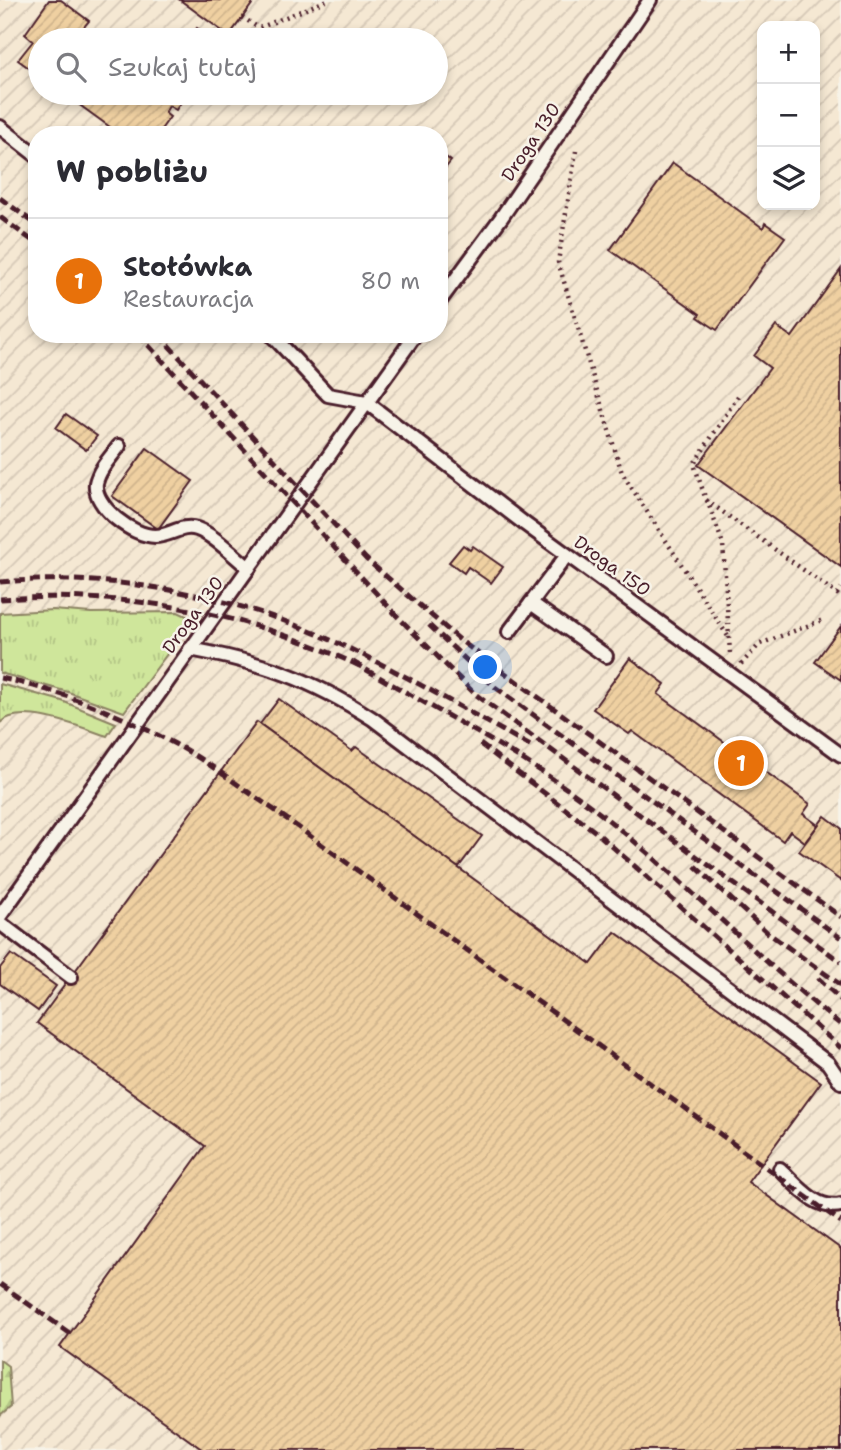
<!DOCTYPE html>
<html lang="pl">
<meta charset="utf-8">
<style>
:root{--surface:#fff;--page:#f7f7f7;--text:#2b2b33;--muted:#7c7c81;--line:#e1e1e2;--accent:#111827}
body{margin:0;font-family:"Shantell Sans",sans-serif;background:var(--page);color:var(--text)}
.controls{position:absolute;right:21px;top:21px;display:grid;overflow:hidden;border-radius:14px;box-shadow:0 4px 10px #0003}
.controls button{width:63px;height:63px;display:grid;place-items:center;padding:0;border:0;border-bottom:2px solid var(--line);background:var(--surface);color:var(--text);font:35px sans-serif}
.you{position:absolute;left:486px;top:668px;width:24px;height:24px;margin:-18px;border:5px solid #fff;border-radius:50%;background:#1a73e8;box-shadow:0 0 0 10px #1a73e833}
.badge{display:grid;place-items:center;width:46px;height:46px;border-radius:50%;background:var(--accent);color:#fff;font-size:23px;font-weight:700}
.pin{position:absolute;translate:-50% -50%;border:4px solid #fff;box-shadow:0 2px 7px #0006}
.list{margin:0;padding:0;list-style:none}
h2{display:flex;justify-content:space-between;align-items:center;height:91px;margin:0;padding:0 28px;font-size:30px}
h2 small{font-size:23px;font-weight:400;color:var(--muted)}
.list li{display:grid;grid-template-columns:46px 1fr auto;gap:21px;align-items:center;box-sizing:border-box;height:126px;padding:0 28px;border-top:2px solid var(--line)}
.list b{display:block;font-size:26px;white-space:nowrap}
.list p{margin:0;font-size:23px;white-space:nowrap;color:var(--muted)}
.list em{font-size:23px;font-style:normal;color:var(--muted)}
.icon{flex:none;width:38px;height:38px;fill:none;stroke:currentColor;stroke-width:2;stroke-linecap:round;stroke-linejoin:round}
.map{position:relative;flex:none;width:841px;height:1450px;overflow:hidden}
.search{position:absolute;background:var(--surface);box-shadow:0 4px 10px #0003;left:28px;top:28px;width:420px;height:77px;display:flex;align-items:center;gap:18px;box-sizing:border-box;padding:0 24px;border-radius:38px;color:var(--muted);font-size:26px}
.panel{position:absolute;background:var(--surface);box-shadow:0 4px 10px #0003;left:28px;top:126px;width:420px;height:217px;border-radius:28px}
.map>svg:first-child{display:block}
.industrial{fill:url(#industrial-furrows);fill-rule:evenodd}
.grass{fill:url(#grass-tufts);stroke:#8c8263;stroke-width:2}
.forest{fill:url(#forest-firs);stroke:#8c8263;stroke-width:2}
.building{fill:url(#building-hatch);stroke:#4a1f2b;stroke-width:2}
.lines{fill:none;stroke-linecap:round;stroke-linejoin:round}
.lane-casing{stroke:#4a1f2b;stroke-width:18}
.path{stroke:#4a1f2b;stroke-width:4.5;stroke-dasharray:2 5;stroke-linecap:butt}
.lane{stroke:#f7f3e8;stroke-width:12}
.rail{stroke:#4a1f2b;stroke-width:5;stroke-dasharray:10 5;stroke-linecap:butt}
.labels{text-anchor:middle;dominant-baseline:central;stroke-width:5;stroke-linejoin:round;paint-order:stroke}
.street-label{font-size:18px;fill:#4a1f2b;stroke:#f7f3e8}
</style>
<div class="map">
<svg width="841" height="1450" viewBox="0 0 841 1450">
<defs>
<pattern id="industrial-furrows" width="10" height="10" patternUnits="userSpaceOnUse" patternTransform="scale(1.75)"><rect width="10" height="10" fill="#f5e8d3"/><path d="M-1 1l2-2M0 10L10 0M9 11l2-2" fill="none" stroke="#d4c7b5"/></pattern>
<pattern id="grass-tufts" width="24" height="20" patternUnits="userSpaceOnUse" patternTransform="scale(1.75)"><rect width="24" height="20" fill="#cfe69b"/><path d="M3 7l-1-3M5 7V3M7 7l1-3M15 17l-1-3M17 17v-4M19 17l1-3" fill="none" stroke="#b3c586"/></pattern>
<pattern id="forest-firs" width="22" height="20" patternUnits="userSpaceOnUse" patternTransform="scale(1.75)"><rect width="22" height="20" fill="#cfe69b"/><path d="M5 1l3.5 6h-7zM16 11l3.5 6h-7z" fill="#b3c586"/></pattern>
<pattern id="building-hatch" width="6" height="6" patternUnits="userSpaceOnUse" patternTransform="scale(1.75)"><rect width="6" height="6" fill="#efd0a1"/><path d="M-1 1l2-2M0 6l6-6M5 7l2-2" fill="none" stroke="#ceb28b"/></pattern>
</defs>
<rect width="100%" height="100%" fill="#f7f3e8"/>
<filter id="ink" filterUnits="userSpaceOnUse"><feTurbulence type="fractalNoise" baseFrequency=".0143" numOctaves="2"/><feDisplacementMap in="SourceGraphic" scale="14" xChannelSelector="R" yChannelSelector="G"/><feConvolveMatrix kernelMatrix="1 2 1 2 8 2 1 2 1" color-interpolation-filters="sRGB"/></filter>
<g filter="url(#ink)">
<path class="industrial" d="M0,0H841V1450H0ZM762,26H815V205H762ZM40,40H436V93H40ZM37,135H439V334H37Z"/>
<g class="grass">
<polygon points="53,610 91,613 178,612 193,619 124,712 68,692 0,673 0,613"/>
<path d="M0,684L62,701L116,723L107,736C82,728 21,702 0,723Z"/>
</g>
<polygon class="forest" points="0,1360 8,1366 11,1407 0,1416"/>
<g class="building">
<polygon points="49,0 61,0 89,21 73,40 40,40 40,76 18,60 33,41 25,34"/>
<polygon points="180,0 255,0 229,36"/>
<polygon points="197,28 214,40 188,40"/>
<polygon points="63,93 187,93 176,110 169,106 165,113 170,117 157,135 121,135"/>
<polygon points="439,152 451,161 439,176"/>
<polygon points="673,163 763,228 765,223 785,237 717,330 698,317 700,314 610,250"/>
<polygon points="841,269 841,567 698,465 770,368 754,356 776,326 792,337"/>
<polygon points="66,414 97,436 86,450 56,428"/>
<polygon points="147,448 193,481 158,529 112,496"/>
<polygon points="463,545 470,550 473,546 503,567 491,583 468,567 464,573 449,562"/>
<polygon points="841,626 841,680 815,662"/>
<polygon points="630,658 665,684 658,694 810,804 803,814 818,825 805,842 790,831 783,841 632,731 629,734 593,709"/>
<polygon points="279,699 352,751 356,747 482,836 458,868 260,724"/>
<polygon points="257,722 591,964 615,932 821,1082 748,1182 841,1249 841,1450 203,1450 60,1347 205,1146 37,1023"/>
<polygon points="825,816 841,828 841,881 799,851"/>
<polygon points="11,954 56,986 38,1011 0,984 0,968"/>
</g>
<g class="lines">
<g class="lane-casing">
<g id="lane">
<polyline points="0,127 37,156"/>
<polyline points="439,302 501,218 650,0"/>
<polyline points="271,334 328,395 366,402 525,524 841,755"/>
<path d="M119,446C111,457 99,469 96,483C93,507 133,536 155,536C170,536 182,524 197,529C214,535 234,556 249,568"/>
<polyline points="531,603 606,656"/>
<polyline points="509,632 567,555"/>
<path d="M190,649C264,663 309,678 373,719L828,1063L841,1082"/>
<polyline points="0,916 416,334"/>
<polyline points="0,923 71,977"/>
<path d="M780,1169C797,1185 816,1211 841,1205"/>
</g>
</g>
<g class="path">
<polyline points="242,17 259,28 328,0"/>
<polyline points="576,151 558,262 622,473 729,638"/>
<polyline points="738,396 694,464 706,500 837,594 841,588"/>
<polyline points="707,500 723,544 730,653"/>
<polyline points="741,664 760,644 823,620"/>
</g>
<use href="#lane" class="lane"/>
<g class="rail">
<polyline points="0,198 37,225"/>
<polyline points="0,217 37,244"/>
<polyline points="138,334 398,617 475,694 841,962"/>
<polyline points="158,334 366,559 461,641 841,917"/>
<path d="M0,582C105,573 216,591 312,632C389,664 461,708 534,748"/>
<path d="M0,599C131,591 243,611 362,667"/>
<polyline points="429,625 495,687 841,938"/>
<path d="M353,662C431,708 513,748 585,802C676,870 752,955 841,1025"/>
<path d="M0,678C60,690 121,715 175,744C209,762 241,788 273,809L841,1222"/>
<polyline points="480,744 597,833 841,1048"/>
<polyline points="695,866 768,933 841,985"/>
<polyline points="818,978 841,1000"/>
<polyline points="0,1284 71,1334"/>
</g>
</g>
</g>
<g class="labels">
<g class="street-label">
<text transform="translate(531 142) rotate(-56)">Droga 130</text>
<text transform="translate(612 566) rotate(36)">Droga 150</text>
<text transform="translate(193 615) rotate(-54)">Droga 130</text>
</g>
</g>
</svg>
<div class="controls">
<button>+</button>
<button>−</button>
<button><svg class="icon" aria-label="layers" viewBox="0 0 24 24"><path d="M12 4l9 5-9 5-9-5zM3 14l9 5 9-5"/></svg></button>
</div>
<div class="you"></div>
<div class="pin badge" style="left:741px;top:763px;background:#e8710a">1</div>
<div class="search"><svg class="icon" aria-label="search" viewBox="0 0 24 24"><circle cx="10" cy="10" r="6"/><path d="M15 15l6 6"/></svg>Szukaj tutaj</div>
<section class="panel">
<h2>W pobliżu<small></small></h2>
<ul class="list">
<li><span class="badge" style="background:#e8710a">1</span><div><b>Stołówka</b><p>Restauracja</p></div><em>80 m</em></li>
</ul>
</section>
</div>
